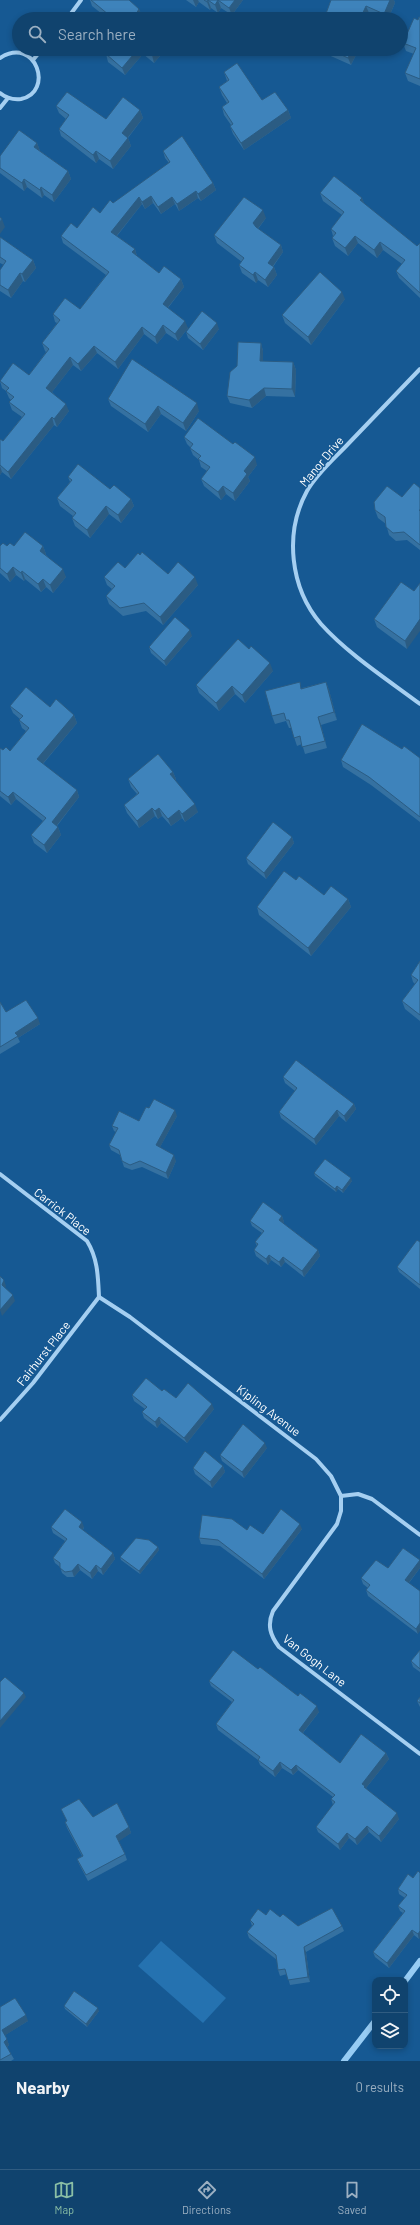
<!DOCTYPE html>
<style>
:root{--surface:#10436e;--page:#1e4e76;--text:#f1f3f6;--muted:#9cb0c2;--line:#305c81;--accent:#8abfa5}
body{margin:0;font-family:Barlow,sans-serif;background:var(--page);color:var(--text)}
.controls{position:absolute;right:12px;bottom:12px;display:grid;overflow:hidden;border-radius:8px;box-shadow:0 2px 6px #0003}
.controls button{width:36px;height:36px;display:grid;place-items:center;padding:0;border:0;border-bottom:1px solid var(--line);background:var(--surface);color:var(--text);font:20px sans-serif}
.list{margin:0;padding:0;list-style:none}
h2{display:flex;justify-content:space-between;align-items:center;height:52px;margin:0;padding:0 16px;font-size:17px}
h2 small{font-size:13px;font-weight:400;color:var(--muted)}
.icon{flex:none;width:22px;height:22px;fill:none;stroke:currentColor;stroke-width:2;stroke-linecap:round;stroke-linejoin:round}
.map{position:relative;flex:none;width:420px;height:2061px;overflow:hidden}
.search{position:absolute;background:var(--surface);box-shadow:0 2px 6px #0003;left:12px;right:12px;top:12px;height:44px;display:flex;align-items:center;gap:10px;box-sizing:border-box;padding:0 14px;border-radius:22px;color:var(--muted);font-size:15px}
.sheet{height:108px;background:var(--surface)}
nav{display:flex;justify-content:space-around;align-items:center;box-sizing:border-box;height:56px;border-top:1px solid var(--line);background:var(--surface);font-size:11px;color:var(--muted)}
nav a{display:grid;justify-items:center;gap:2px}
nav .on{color:var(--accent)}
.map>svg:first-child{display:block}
.green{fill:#2572b0}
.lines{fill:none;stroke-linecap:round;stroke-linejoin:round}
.stream{stroke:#97ccf4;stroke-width:6}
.street{stroke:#a5cff1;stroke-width:4}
.wall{fill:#3571a1}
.shaded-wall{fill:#2b5c83}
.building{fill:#3e83bb;stroke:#2b5c83}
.labels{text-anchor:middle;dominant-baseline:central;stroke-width:3;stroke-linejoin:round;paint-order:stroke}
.street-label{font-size:12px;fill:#fff;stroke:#165993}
</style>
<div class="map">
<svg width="420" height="2061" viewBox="0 0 420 2061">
<rect width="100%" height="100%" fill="#165993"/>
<polygon class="green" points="161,1941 226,1998 203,2023 138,1966"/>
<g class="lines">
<g class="stream">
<polyline points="405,1981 420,1961"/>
<polyline points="344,2061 375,2021"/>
</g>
<g class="street">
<polyline points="67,19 81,0"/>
<path d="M0,58C37,35 54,93 21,99C12,100 6,98 0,93"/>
<polyline points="33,60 42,49"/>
<polyline points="0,108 8,98"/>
<path d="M420,369C396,394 373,418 349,443C335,458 317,473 307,491C284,533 290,588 321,624C348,654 388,680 420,704"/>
<path d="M0,1174L87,1241C98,1259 98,1277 99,1297"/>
<polyline points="99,1297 130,1317 316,1459 331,1476 341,1496 358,1494 372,1499 420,1535"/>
<polyline points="0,1420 33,1383 99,1297"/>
<path d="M341,1496V1511L337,1524L273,1611C267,1625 270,1635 279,1647L420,1754"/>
</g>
</g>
<g class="wall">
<polygon points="90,0 129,0 139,9 142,16 141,18 107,18 92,6"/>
<polygon points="186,0 243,0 232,15 221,8 218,13 211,8 210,10 199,2 196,7"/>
<polygon points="331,0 394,0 395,3 388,19 381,19 369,13 366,19 324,19"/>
<polygon points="420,17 420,86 408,81 405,73 414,54 406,51 403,43"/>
<polygon points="106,49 166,49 154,63 143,54 125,75 108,62 106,54 108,51"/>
<polygon points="315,49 357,49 358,51 351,65"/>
<polygon points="224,72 262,100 288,110 291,118 244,150 233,134 230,126 231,125 224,115 222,107 227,103 222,95 219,87 227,81"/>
<polygon points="56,106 106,119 140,110 143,118 128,138 131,146 113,169 99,159 96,163 61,136 59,129 66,119 59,113"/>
<polygon points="37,143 40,151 68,171 71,179 54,202 44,195 42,198 27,187 24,191 0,173 0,156"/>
<polygon points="163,151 213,183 216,190 201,201 198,198 179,211 175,204 161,214 153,203 145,209 142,204 117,236 135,249 137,256 159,273 181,279 184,287 168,308 188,328 178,341 166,333 157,344 144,334 118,369 97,353 81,371 73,365 52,392 69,411 57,427 54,425 11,479 2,472 0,475 0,439 3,441 22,417 12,410 9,402 11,400 9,398 6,391 2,388 0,381 29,375 46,352 45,351 42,343 57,323 55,322 53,314 80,309 106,275 63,243 61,236 77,228 100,213 169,163 165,158"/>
<polygon points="320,193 362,198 364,204 417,246 420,243 420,298 399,278 396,271 402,264 383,250 377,258 358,243 348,256 335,246 332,238 333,236 331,229 342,215 323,201"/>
<polygon points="266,218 258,229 281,245 283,252 273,267 274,267 277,275 268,287 258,280 256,283 242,273 239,265 242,262 217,243 214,235"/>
<polygon points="0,237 33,260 36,268 25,282 23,281 11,298 0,291 0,270 4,265 0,263"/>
<polygon points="345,299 311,345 285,323 282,315"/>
<polygon points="219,329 203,350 188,338 186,332"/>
<polygon points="261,343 263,351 263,361 293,362 296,370 295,397 266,396 252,408 230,403 227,396 237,366"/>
<polygon points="108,399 199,411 186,431 161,414 148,432 111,406"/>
<polygon points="184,437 257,465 248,477 250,481 235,501 226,494 221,500 204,486 201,479 207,471 201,467 199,460 193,455 190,448 190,447 187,444"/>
<polygon points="68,477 131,499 134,506 121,523 109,514 90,538 75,526 72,518 73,516 60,506 57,498 70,482"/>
<polygon points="420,488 420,550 407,540 396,541 389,535 386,524 378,518 375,510 402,497"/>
<polygon points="0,546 43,546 46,554 46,555 66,577 53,593 46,587 41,592 25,579 24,581 16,575 10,582 0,573"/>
<polygon points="140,555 168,574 198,585 163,625 146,611 123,616 109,604 106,596 112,589 107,585 104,577 125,568"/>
<polygon points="414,591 407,649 377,627 374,619"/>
<polygon points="192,636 166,666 151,653 149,647"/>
<polygon points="273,671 245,703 235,694 219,711 199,693 196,685"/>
<polygon points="326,682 329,690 337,720 321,725 327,748 305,754 302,744 297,746 291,728 289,728 286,721 275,724 272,716 302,688"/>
<polygon points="10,706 50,707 74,715 77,723 43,764 77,790 79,797 57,826 58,827 61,835 47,853 34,843 31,835 43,821 16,799 11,805 0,796 0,748 3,750 10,751 26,731 22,728 19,720 20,719 13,713"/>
<polygon points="420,758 420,822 371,785 343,767 341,760"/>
<polygon points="173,772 176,779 175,780 198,812 185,822 182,818 171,826 162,816 158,819 155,816 139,828 127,813 124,805 137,794 131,787 128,779"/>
<polygon points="292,837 294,843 266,879 248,864 246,858"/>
<polygon points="296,880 324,895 348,899 351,907 311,956 259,915 257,907"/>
<polygon points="420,961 420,1021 405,1009 402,1001 415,984 413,982 411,975"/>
<polygon points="0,1002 6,1012 40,1024 18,1038 20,1042 0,1054"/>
<polygon points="283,1077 354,1104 356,1109 346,1122 339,1116 316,1145 281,1118 279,1112 295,1091 285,1083"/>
<polygon points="177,1116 160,1147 176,1161 168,1179 142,1167 132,1170 124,1167 120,1155 111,1150 109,1145 116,1132 114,1131 112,1126 139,1121"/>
<polygon points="314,1173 352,1181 343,1193 338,1189 336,1192 315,1176"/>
<polygon points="282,1216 284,1222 283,1223 318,1250 320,1256 304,1277 285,1262 281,1267 271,1260 268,1265 256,1256 254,1250 257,1246 255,1242 262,1233 252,1226 250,1221"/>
<polygon points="420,1242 420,1289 399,1272 397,1267"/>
<polygon points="162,1391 176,1398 214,1409 187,1443 161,1423 157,1428 144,1418 142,1412 145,1409 134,1401 132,1395"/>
<polygon points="267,1448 244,1478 222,1461 220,1455"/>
<polygon points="223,1466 225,1472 212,1488 195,1474 193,1468"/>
<polygon points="51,1527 84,1527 83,1530 113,1553 115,1559 103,1575 98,1571 92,1579 80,1570 74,1577 67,1577 62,1573 60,1567 55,1563 53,1558 65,1541 53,1533"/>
<polygon points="302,1529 264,1579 220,1546 201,1544 199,1538 247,1530 263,1534"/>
<polygon points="158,1547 159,1550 140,1574 121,1560 120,1557"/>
<polygon points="420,1560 420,1568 409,1583 418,1634 368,1596 366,1590 368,1588 363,1584 361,1578 388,1568"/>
<polygon points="420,1650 420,1672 413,1667 411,1661"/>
<polygon points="258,1669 298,1696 319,1712 303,1733 340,1763 386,1753 389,1759 366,1788 366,1789 399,1819 381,1842 369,1832 357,1845 349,1838 340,1850 318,1832 316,1827 333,1805 331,1799 333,1797 298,1770 293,1775 282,1768 275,1777 260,1765 258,1760 218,1730 216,1724 232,1702 211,1686 209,1681"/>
<polygon points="420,1697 420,1707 417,1701"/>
<polygon points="61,1809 93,1817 129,1827 131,1833 118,1841 125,1854 127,1860 88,1881 79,1864 77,1859 82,1856 67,1828 65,1822 67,1821"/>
<polygon points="408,1874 419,1939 414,1935 389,1968 375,1957 373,1952 403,1913 400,1911 398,1906 405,1898 399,1894 398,1889"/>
<polygon points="266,1915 280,1917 298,1926 342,1926 344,1931 306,1952 310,1982 290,1985 287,1974 280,1976 278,1970 277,1960 249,1938 247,1932 252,1926 250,1920"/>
<polygon points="64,2006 99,2011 87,2027 65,2009"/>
<polygon points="0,2007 28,2021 5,2035 9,2045 7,2047 11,2054 14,2059 11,2061 0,2061"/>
</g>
<g class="shaded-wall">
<polygon points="193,0 198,0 199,2 196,7"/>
<polygon points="208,0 211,8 210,10 207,2"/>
<polygon points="218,0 221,8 218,13 215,5"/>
<polygon points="235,0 243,0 232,15 229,8"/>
<polygon points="390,0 394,0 395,3 388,19 386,19 384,14"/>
<polygon points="366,6 369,13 366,19 360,19"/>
<polygon points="139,9 142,16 140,19 136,14"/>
<polygon points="138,49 141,49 143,54 125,75 122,68"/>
<polygon points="157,49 166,49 154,63 152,55"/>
<polygon points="352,49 357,49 358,51 351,65 348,58"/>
<polygon points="140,110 143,118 125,141 122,133"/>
<polygon points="288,110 291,118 244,150 241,143"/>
<polygon points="128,138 131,146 113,169 110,161"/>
<polygon points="37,143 40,151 34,147"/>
<polygon points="96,151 99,159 96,163 93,155"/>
<polygon points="68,171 71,179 54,202 52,195"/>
<polygon points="24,179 27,187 24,191 22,183"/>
<polygon points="213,183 216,190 201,201 198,194"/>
<polygon points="41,187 44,195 42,198 40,190"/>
<polygon points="196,191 198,198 179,211 177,204"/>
<polygon points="151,196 153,203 145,209 142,202"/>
<polygon points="139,197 142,204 114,239 111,232"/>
<polygon points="172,197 175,204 161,214 158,207"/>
<polygon points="362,198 365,205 360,200"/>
<polygon points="263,210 266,218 256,231 253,223"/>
<polygon points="2,219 5,227 0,234 0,222"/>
<polygon points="355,236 358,243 348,256 345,248"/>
<polygon points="380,242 383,250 377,258 374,250"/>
<polygon points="281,245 283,252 270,270 268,263"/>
<polygon points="135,249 137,257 132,252"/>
<polygon points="33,260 36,268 25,282 22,274"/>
<polygon points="274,267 277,275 268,287 265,280"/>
<polygon points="255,272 258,280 256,283 253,275"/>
<polygon points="20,273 23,281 11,298 8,290"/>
<polygon points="181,279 184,287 165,311 163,304"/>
<polygon points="342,292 345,299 311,345 308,337"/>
<polygon points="185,321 188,328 178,341 175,334"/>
<polygon points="217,323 219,329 203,350 200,344"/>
<polygon points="163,325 166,333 157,344 155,337"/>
<polygon points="142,327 144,334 118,369 115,362"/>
<polygon points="261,343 263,351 263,369 260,361"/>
<polygon points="94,346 97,353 81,371 78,364"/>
<polygon points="70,357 73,365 49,396 46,388"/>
<polygon points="293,362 296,370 295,397 292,389"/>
<polygon points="264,388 266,396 252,408 249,400"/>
<polygon points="197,403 199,411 186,431 183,423"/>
<polygon points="66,404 69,411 57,427 54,419"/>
<polygon points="158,406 161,414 148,432 145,424"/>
<polygon points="52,417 54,425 11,479 8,472"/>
<polygon points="255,457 257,465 248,477 250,481 235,501 233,493 244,471"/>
<polygon points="0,466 2,472 0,475"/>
<polygon points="223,486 226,494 221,500 218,492"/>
<polygon points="131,499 134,506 121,523 118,515"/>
<polygon points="106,506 109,514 90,538 87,530"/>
<polygon points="43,546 46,554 43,558 40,551"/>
<polygon points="13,567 16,575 10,582 7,574"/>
<polygon points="63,569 66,577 53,593 50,585"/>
<polygon points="22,571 25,579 24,581 21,573"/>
<polygon points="195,577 198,585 163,625 160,617"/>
<polygon points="43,579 46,587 41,592 38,584"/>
<polygon points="420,619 420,631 407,649 405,641"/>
<polygon points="190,630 192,636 166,666 164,661"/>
<polygon points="270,663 273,671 245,703 242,695"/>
<polygon points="326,682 329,690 337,720 334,712"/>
<polygon points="232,686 235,694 219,711 216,703"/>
<polygon points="74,715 77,723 40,767 37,759"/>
<polygon points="318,717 321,725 327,748 325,741"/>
<polygon points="173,772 176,779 172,782 170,774"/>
<polygon points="77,790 79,797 54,829 52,822"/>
<polygon points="13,792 16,799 11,805 8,797"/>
<polygon points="195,804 198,812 185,822 182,814"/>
<polygon points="152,808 155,816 139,828 137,821"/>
<polygon points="159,808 162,816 158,819 155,811"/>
<polygon points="179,810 182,818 171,826 168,819"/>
<polygon points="58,827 61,835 47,853 44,845"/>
<polygon points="292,837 294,843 266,879 264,873"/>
<polygon points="348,899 351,907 311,956 308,948"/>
<polygon points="38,1018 40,1024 18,1038 15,1033"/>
<polygon points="354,1104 356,1109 346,1122 344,1116"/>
<polygon points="175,1110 177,1116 158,1151 156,1145"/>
<polygon points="337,1110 339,1116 316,1145 314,1139"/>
<polygon points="174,1155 176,1161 168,1179 166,1173"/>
<polygon points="351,1178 352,1181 343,1193 342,1190"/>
<polygon points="337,1186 338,1189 336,1192 335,1189"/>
<polygon points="282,1216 284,1222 281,1226 279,1220"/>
<polygon points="318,1250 320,1256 304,1277 302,1271"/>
<polygon points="269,1255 271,1260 268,1265 266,1259"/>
<polygon points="283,1257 285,1262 281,1267 279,1262"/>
<polygon points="4,1280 6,1286 4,1291 2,1285"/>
<polygon points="13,1295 15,1301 2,1316 0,1310"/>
<polygon points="212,1404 214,1409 187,1443 184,1438"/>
<polygon points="159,1417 161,1423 157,1428 155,1422"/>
<polygon points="265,1443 267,1448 244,1478 242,1472"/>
<polygon points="223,1466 225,1472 212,1488 210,1482"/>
<polygon points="82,1522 84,1527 81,1532 79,1527"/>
<polygon points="300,1524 302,1529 264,1579 262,1574"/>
<polygon points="158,1547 159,1550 140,1574 139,1571"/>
<polygon points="113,1553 115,1559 103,1575 101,1569"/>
<polygon points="420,1560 420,1568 407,1585 405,1580"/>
<polygon points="78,1564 80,1570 74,1577 72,1571"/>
<polygon points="96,1565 98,1571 92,1579 90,1573"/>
<polygon points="420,1623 420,1631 418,1634 416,1629"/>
<polygon points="24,1693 26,1697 0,1728 0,1721"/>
<polygon points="317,1706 319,1712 301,1735 299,1730"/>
<polygon points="386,1753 389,1759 366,1788 367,1792 366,1793 362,1784"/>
<polygon points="280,1762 282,1768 275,1777 273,1771"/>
<polygon points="296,1765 298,1770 293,1775 291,1770"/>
<polygon points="397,1813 399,1819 381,1842 379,1836"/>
<polygon points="367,1826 369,1832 357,1845 355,1839"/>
<polygon points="129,1827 131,1833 118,1842 116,1836"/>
<polygon points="347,1833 349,1838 340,1850 338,1844"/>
<polygon points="412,1930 414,1935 389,1968 387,1963"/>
<polygon points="420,1931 420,1938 419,1939 418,1934"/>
<polygon points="304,1947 306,1952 310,1982 308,1977"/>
<polygon points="98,2008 99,2011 87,2027 86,2024"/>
<polygon points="26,2015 28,2021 4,2036 2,2030"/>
<polygon points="7,2039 9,2045 6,2048 4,2042"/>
</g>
<g class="building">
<polygon points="91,0 129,0 139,9 136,14 142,19 106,19 109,15"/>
<polygon points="204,0 235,0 229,8 218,0 215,5 208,0 207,2"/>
<polygon points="331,0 390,0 384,14 366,6 360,19 324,19"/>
<polygon points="419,17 420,17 420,79 405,73 416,48 403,43 414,18 418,20"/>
<polygon points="110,49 138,49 122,68 106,54"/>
<polygon points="144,49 157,49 152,55"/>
<polygon points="329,49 352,49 348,58"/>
<polygon points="237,63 262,100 275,92 288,110 241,143 230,126 233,124 222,107 229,102 219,87 229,80 224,72"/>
<polygon points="67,92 106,119 123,97 140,110 122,133 128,138 110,161 96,151 93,155 59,129 69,115 56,106"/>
<polygon points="19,130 37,143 34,147 68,171 52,195 41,187 40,190 24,179 22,183 0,168 0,156"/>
<polygon points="182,136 213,183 198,194 196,191 177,204 172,197 158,207 151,196 142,202 139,197 111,232 135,249 132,252 159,273 164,266 181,279 163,304 185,321 175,334 163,325 155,337 142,327 115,362 94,346 78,364 70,357 46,388 66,404 54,419 52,417 8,472 0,465 0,439 3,441 25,414 9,402 14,397 6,391 9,388 0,381 13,363 29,375 49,349 42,343 60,320 53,314 65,298 80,309 109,272 61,236 71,223 77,228 93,207 100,213 110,200 113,203 170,162 163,151"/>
<polygon points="334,176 362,198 360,200 417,246 420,243 420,293 396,271 405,260 380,242 374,250 355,236 345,248 332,238 336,233 331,229 344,212 320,193"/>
<polygon points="244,197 263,210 253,223 256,227 281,245 268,263 274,267 265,280 255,272 253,275 239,265 244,258 214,235"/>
<polygon points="0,217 2,219 0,222"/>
<polygon points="0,237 33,260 22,274 20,273 8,290 0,285 0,270 6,261 0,257"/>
<polygon points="320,272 342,292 308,337 282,315"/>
<polygon points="202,311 217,323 200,344 186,332"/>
<polygon points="238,342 261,343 260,361 293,362 292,389 264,388 249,400 227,396 230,372 237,366"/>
<polygon points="132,359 197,403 183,423 158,406 145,424 108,399"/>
<polygon points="198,418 233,444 235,442 255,457 244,471 247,474 233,493 223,486 218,492 201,479 210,467 198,459 201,456 190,448 193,444 184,437"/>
<polygon points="78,464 110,489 114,485 131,499 118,515 106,506 87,530 72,518 76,513 57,498 72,480 68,477"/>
<polygon points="414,483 420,488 420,510 419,510 420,511 420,545 404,532 393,533 386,527 385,517 375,510 374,502 387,486 402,497"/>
<polygon points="25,532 43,546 40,551 63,569 50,585 43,579 38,584 22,571 21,573 13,567 7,574 0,568 0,546 3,543 7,546 10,543 14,546"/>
<polygon points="142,552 168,574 178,562 195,577 160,617 144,603 120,608 106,596 115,586 104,577 118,562 125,568 138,553 140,555"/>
<polygon points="401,582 414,591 420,583 420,619 405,641 374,619"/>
<polygon points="175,617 190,630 164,661 149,647"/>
<polygon points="238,639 249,649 251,646 270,663 242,695 232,686 216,703 196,685"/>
<polygon points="300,682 301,689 326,682 334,712 318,717 325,741 302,747 300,736 294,738 289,720 286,720 284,713 272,716 265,691"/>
<polygon points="26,687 50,707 56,699 74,715 37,759 77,790 52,822 58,827 44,845 31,835 46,818 13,792 8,797 0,791 0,748 3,750 6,747 10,751 29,728 19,720 23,716 10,706"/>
<polygon points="362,724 402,749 404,746 420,758 420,817 369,777 341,760"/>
<polygon points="158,754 173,772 170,774 195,804 182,814 179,810 168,819 159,808 155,811 152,808 137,821 124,805 139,793 128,779"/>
<polygon points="273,822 292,837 264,873 246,858"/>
<polygon points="284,871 296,880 299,876 324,895 331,886 348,899 308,948 257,907"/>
<polygon points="420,961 420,1015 402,1001 418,980 411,975"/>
<polygon points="26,1000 38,1018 15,1033 18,1036 0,1047 0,1002 6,1012"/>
<polygon points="296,1060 354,1104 344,1116 337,1110 314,1139 279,1112 297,1088 283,1077"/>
<polygon points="154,1099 175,1110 156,1145 174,1155 166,1173 140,1161 130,1165 122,1161 119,1150 109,1145 118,1128 112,1126 119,1111 139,1121 146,1107 149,1108"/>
<polygon points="325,1159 351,1178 342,1190 337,1186 335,1189 314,1173"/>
<polygon points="263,1202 282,1216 279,1220 318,1250 302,1271 283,1257 279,1262 269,1255 266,1259 254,1250 258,1244 255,1242 264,1231 250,1221"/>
<polygon points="417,1240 420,1242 420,1285 397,1267"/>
<polygon points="0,1276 4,1280 2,1285 13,1295 0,1310"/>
<polygon points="146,1378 162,1391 164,1389 176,1398 188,1383 212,1404 184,1438 159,1417 155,1422 142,1412 147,1407 132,1395"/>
<polygon points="243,1424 265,1443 242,1472 220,1455"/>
<polygon points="205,1451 223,1466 210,1482 193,1468"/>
<polygon points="65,1509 82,1522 79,1527 113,1553 101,1569 96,1565 90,1573 78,1564 72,1571 65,1572 60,1568 60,1563 53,1558 67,1539 51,1527"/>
<polygon points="281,1509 300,1524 262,1574 218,1540 199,1538 202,1515 232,1519 247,1530 250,1525 263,1534"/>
<polygon points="136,1538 149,1540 158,1547 139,1571 120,1557"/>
<polygon points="403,1548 420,1560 405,1580 420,1591 420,1623 416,1629 366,1590 370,1585 361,1578 376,1560 388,1568"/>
<polygon points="233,1650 258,1669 260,1667 298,1696 300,1693 317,1706 299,1730 340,1763 361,1734 386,1753 362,1784 365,1786 364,1787 397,1813 379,1836 367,1826 355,1839 347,1833 338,1844 316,1827 335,1802 331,1799 335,1795 296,1765 291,1770 280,1762 273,1771 258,1760 260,1757 216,1724 234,1700 209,1681"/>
<polygon points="420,1650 420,1669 411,1661"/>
<polygon points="5,1677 24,1693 0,1721 0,1682"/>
<polygon points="420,1697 420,1703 417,1701"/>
<polygon points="79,1799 93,1817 117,1803 129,1827 116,1836 125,1854 86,1875 77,1859 83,1856 65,1822 67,1821 61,1809"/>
<polygon points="418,1871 420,1873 420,1931 418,1934 412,1930 387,1963 373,1952 405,1911 398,1906 407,1895 398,1889 408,1874 413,1878"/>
<polygon points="332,1908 342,1926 304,1947 308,1977 288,1980 285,1969 278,1970 276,1955 247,1932 254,1924 250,1920 258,1909 266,1915 270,1909 280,1917 283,1914 298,1926"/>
<polygon points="74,1991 98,2008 86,2024 64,2006"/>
<polygon points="15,1998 26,2015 2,2030 7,2039 4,2042 11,2054 0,2060 0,2007"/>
</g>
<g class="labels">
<g class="street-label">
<text transform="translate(321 461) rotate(-50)">Manor Drive</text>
<text transform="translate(63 1211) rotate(38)">Carrick Place</text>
<text transform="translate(43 1353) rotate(-52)">Fairhurst Place</text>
<text transform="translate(269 1410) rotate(37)">Kipling Avenue</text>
<text transform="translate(315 1660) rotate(38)">Van Gogh Lane</text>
</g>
</g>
</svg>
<div class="controls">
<button><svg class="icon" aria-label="locate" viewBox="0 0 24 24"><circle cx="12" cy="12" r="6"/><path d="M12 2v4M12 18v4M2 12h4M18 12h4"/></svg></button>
<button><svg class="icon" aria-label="layers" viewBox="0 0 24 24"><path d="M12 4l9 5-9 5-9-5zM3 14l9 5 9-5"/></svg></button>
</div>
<div class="search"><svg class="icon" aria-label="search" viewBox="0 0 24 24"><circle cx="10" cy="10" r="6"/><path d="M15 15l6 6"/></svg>Search here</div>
</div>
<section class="sheet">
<h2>Nearby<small>0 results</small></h2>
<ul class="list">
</ul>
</section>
<nav>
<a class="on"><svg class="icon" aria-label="map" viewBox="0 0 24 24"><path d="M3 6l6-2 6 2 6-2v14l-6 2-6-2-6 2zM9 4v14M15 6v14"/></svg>Map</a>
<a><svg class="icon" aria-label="directions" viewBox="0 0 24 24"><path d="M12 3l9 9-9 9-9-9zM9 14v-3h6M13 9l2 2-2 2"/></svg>Directions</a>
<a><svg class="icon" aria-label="saved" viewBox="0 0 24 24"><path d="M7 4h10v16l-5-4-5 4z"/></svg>Saved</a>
</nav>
